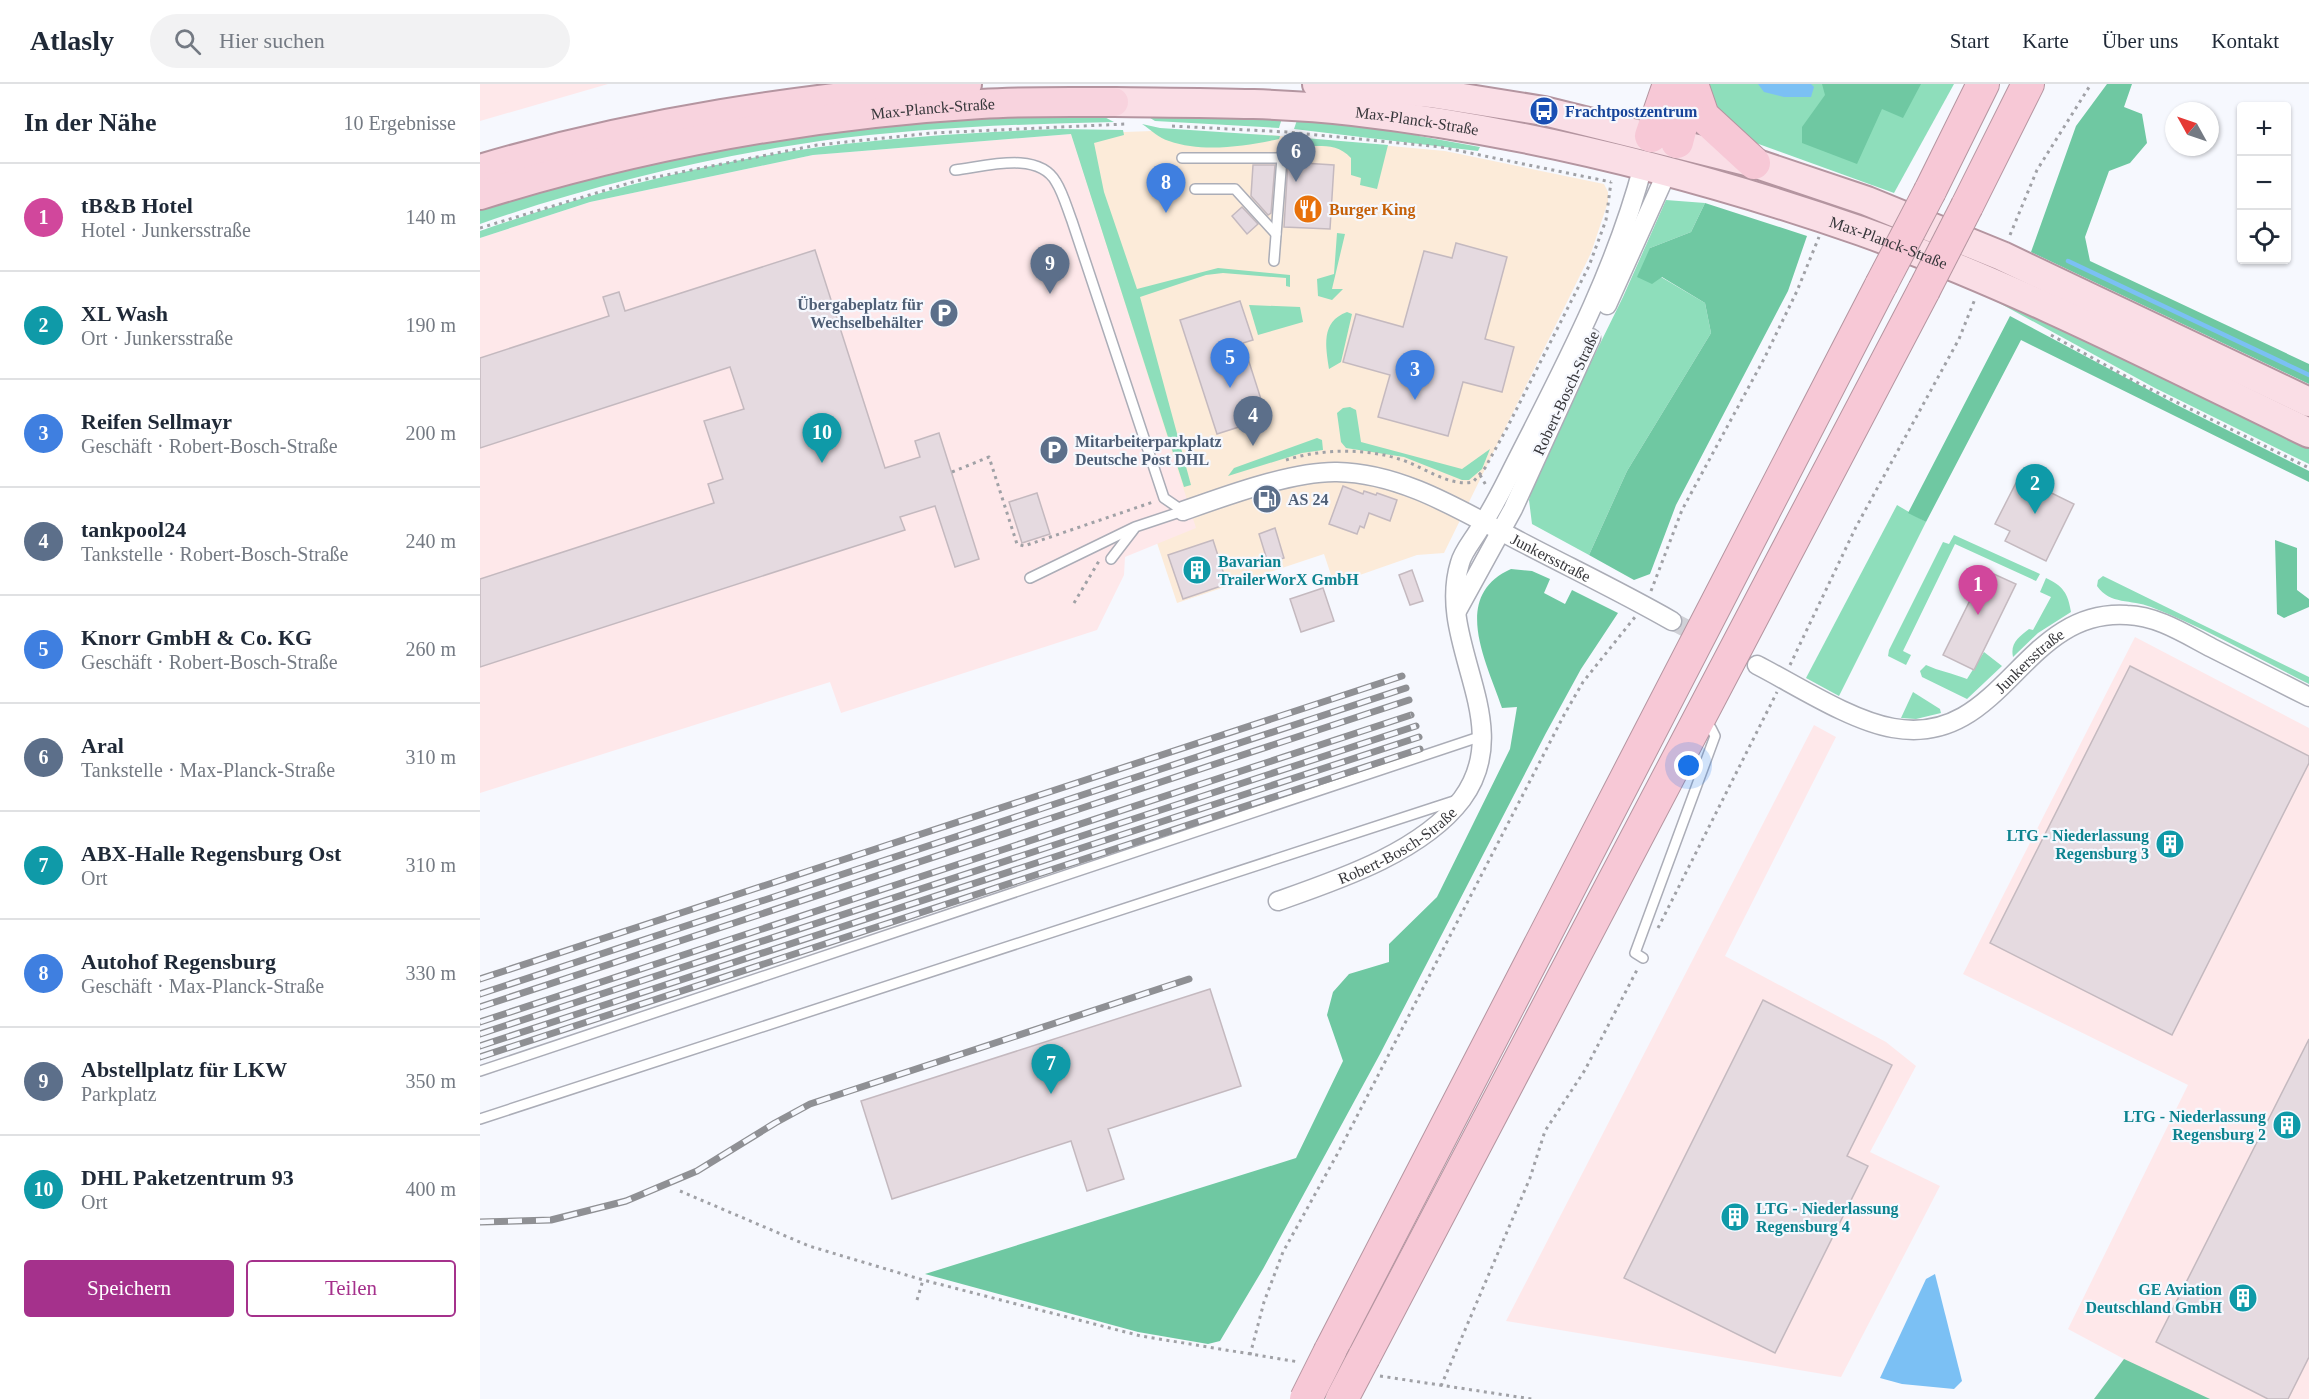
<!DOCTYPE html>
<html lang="de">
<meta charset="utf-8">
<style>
:root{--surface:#fff;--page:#f2f2f3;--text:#1f2937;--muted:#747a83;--line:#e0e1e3;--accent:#a5318c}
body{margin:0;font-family:Georgia,serif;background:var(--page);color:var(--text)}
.controls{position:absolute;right:18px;top:18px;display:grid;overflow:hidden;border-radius:6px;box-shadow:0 2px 4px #0004}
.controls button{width:54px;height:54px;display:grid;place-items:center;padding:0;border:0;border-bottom:2px solid var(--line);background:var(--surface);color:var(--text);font:30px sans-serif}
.compass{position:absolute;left:1685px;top:18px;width:54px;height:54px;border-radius:50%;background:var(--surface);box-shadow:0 2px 4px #0004;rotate:310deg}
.you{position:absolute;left:1209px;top:682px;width:21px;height:21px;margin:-15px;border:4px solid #fff;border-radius:50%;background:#1a73e8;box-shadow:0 0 0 9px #1a73e833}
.badge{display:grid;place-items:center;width:39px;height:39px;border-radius:50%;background:var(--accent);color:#fff;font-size:20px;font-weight:700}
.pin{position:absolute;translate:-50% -50px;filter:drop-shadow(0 2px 3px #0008)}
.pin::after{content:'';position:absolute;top:32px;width:21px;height:18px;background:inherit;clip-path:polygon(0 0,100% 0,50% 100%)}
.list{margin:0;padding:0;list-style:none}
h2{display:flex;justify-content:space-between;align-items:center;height:78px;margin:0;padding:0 24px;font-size:26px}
h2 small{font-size:20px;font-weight:400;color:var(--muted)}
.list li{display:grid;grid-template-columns:39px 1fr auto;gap:18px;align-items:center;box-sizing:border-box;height:108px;padding:0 24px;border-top:2px solid var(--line)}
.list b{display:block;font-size:22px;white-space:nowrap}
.list p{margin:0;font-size:20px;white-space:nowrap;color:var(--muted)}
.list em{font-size:20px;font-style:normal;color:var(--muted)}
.actions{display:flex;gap:12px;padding:18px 24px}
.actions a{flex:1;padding:14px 0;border:2px solid var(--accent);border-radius:6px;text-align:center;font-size:21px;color:var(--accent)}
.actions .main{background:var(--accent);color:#fff}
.icon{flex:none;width:33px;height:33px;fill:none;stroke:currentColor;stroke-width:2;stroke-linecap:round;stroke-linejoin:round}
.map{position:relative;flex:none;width:1829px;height:1315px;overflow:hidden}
header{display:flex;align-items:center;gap:36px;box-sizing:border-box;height:84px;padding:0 30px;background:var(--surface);border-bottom:2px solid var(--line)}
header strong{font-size:28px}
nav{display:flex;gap:33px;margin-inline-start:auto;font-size:21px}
.search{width:420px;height:54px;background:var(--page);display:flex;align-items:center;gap:15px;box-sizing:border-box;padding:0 21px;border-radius:33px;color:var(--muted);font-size:22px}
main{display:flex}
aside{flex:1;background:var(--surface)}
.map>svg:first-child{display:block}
.commercial{fill:#fcebd9}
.industrial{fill:#fee8ea}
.green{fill:#8edebb}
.forest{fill:#6fc8a2}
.water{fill:#7bc0f4}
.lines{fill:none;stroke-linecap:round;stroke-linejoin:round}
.stream{stroke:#7bc0f4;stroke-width:4.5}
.building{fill:#e5dae0;stroke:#c4b9bf;stroke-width:1.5}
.minor-tunnel{stroke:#d0d1d7;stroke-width:18;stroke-dasharray:18 9;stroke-linecap:butt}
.service-casing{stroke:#abadb7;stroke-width:12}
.minor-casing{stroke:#abadb7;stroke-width:21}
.primary-casing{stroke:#b495a0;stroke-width:32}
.trunk-casing{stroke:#b495a0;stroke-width:32}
.motorway-casing{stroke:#b495a0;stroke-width:34}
.path{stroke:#a0a1a6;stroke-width:3;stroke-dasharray:3 4.5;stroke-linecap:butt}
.service{stroke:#fff;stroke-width:9}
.minor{stroke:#fff;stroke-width:18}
.primary{stroke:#fadee6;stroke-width:28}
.trunk{stroke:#f8d3de;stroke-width:28}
.motorway{stroke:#f7c8d6;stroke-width:32}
.rail-casing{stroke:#8f9094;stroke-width:7}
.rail{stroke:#f6f8fe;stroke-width:4.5;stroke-dasharray:14;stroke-linecap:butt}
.motorway-bridge-casing{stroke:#b495a0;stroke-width:34;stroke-linecap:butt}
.motorway-bridge{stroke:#f7c8d6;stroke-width:32}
.labels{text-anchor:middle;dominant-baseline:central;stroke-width:4.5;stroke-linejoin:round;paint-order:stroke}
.street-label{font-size:16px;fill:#37373b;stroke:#f6f8fe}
.transit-label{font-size:16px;font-weight:bold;fill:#164399;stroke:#f6f8fe;text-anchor:start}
.food-label{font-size:16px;font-weight:bold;fill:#c56008;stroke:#f6f8fe;text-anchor:start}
.service-label{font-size:16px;font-weight:bold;fill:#4e5e75;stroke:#f6f8fe;text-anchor:start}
.culture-label{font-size:16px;font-weight:bold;fill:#0d838f;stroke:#f6f8fe;text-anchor:end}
</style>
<header>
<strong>Atlasly</strong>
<div class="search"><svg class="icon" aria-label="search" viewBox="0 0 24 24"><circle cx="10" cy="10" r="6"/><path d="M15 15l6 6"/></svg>Hier suchen</div>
<nav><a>Start</a><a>Karte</a><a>Über uns</a><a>Kontakt</a></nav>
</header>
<main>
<aside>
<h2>In der Nähe<small>10 Ergebnisse</small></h2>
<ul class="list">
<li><span class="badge" style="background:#d1479c">1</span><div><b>tB&amp;B Hotel</b><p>Hotel · Junkersstraße</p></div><em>140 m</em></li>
<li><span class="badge" style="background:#0f9aa8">2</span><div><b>XL Wash</b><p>Ort · Junkersstraße</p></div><em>190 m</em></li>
<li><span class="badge" style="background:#3f7fe0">3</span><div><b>Reifen Sellmayr</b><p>Geschäft · Robert-Bosch-Straße</p></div><em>200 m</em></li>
<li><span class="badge" style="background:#5c6f8a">4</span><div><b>tankpool24</b><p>Tankstelle · Robert-Bosch-Straße</p></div><em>240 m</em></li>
<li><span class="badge" style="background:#3f7fe0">5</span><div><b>Knorr GmbH &amp; Co. KG</b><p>Geschäft · Robert-Bosch-Straße</p></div><em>260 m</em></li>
<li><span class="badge" style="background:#5c6f8a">6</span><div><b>Aral</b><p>Tankstelle · Max-Planck-Straße</p></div><em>310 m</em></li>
<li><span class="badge" style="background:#0f9aa8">7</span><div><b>ABX-Halle Regensburg Ost</b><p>Ort</p></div><em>310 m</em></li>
<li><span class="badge" style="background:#3f7fe0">8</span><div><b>Autohof Regensburg</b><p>Geschäft · Max-Planck-Straße</p></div><em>330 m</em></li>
<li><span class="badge" style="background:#5c6f8a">9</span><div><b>Abstellplatz für LKW</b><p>Parkplatz</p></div><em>350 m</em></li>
<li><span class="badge" style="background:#0f9aa8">10</span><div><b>DHL Paketzentrum 93</b><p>Ort</p></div><em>400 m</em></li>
</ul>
<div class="actions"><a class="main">Speichern</a><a>Teilen</a></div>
</aside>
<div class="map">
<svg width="1829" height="1315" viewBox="0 0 1829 1315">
<rect width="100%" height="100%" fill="#f6f8fe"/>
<polygon class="commercial" points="672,47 789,51 965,67 1124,100 1128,108 1128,118 1111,169 964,469 937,471 854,500 844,470 697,519 677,459 715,443 591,50"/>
<g class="industrial">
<polygon points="0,0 128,0 0,37"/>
<polygon points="591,50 716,444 645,473 644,491 617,546 361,629 350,598 0,709 0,154 110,118 333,71"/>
<polygon points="1655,553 1829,644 1829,1315 1614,1315 1644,1275 1588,1245 1708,1001 1483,890"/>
<polygon points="1334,641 1356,653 1245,872 1406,958 1436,982 1390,1068 1460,1102 1361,1293 1026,1237"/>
</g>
<g class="green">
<polygon points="1222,0 1474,0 1414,109 1251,50"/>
<path d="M611,26L634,38C536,40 437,44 340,57C229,73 105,103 0,140V121L154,79L416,37Z"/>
<polygon points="646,26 802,34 799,44 675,37 667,32 655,34"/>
<polygon points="817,36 922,46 939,52 1000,63 998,67 814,45"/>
<path d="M662,40L680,44L800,52L799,55C764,62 724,69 689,57C679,54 671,46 662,40Z"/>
<path d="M580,45L643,46L644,51L614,59L624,108L657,205L738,184L810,191V203L806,202V194L743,189L726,191L660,213L711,401L704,403L591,50L333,71L110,118L0,154V147C109,109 225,79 340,63C419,53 500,48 580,45Z"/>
<path d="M813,53L908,61L897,105L880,101L881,94L871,91V74C859,61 847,62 830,62L827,67L811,65Z"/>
<polygon points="1186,116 1225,119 1211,148 1170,164 1181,193 1225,219 1231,249 1147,387 1109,471 1052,440 1049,416 1054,394 1143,213"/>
<polygon points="857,149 865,150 852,205 863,205 852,216 838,212 837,195 854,190"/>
<polygon points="1468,191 1829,363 1829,380 1675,304"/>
<polygon points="769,221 820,223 823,238 778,251"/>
<path d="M867,228L872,230L861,278L849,285C846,263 840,238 867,228Z"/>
<polygon points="870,323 876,326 881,358 982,385 1010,365 1002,385 989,396 982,396 924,373 866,364 861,358 857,329 863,324"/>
<polygon points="837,354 842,356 843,366 822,369 748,392 754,384"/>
<polygon points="1417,421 1446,438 1359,612 1326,594"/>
<polygon points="1474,451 1560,490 1556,497 1475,460 1423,567 1431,571 1426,581 1408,572 1409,566 1463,458 1469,460"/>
<path d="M1623,492L1829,593V600C1777,574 1725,544 1671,523C1651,515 1630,521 1617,502L1618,496Z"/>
<path d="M1566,494C1583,502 1588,509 1591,528L1558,549L1533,573C1530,559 1539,553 1549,545L1553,546L1571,513L1560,508Z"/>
<path d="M1504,568L1522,582L1487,615L1442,593L1440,587L1446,581C1459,587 1472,589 1487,595Z"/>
<polygon points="1433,608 1460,625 1461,629 1436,635 1421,634"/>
</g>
<g class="forest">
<polygon points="1342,0 1441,0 1423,34 1402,25 1377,80 1322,59 1322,43 1345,11"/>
<polygon points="1627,0 1652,0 1644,23 1662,30 1667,59 1650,79 1629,87 1605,153 1610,177 1829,280 1829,300 1551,168 1596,42"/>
<polygon points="1225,119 1327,152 1308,207 1196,421 1170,490 1154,496 1109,471 1147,387 1231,249 1225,219 1182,193 1172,200 1157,193 1170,164 1211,148"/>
<polygon points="1530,232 1697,321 1829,387 1829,398 1541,256 1446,438 1428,429"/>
<polygon points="1795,456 1817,464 1817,506 1829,515 1829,523 1804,534 1797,530"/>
<path d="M1031,485L1052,487L1070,495L1064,509L1085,520L1092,506L1138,529L1101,585L1066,649L900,970L783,1185L740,1257L728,1260L658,1248L445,1190L816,1074L863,977L847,931L853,908L869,890L909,878V860L957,813L1030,665L1037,623L1022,624C1007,579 970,512 1031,485Z"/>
<polygon points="1644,1275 1730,1315 1614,1315"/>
</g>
<g class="water">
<polygon points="1278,0 1331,0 1334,3 1331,13 1304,13 1284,8"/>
<polygon points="1455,1190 1482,1297 1474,1305 1422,1300 1400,1294 1446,1195"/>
</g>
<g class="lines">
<polyline class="stream" points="1588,177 1829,291"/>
</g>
<g class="building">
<polygon points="808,78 854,81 850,145 804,143"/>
<polygon points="773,81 795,81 791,129 788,131 771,112"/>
<polygon points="762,123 778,140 767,150 752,132"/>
<polygon points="976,159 1027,173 1005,255 1034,263 1022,308 983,298 968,352 898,333 910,291 863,278 876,230 923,243 944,167 972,174"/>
<polygon points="335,166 405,384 440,373 435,357 459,349 499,475 475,483 455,422 420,433 425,446 0,583 0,495 234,419 228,400 243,395 224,337 264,325 250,283 0,364 0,274 129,232 123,213 139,208 145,227"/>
<polygon points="760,217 773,256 763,259 787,334 737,350 700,236"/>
<polygon points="1539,393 1594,420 1566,477 1525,457 1530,447 1515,440"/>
<polygon points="863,402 883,410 884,407 896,411 897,409 917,416 910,437 889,429 884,444 880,442 877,450 849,440"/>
<polygon points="557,409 570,450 542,459 529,418"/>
<polygon points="795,444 804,474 788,479 779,450"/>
<polygon points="733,456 747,500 703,515 688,471"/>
<polygon points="932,486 943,517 930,521 919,491"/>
<polygon points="1505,486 1536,500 1494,586 1463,571"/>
<polygon points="843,504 854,537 821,548 810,515"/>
<polygon points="1650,582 1829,672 1829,679 1692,951 1510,859"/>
<polygon points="730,905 761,1002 628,1045 644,1095 607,1107 591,1057 412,1115 381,1017"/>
<polygon points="1283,916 1412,981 1367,1072 1388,1082 1295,1269 1144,1194"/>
<polygon points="1829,955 1829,1273 1808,1315 1788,1315 1676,1258"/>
</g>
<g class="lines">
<polyline class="minor-tunnel" points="1192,537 1260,572"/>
<g class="service-casing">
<g id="service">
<polyline points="702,74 802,74 794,177"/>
<path d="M475,86C504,83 558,66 576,98C583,109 587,124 592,137L684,414L703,427"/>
<polyline points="715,105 755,105 796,150"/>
<polyline points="631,475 654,445"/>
<polyline points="550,494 655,443 703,427"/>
<polyline points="1163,874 1155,869 1235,652 1231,644"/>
<polyline points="0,987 1002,652"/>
<polyline points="0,1035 977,716"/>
</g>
</g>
<g class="minor-casing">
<g id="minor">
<polyline points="1127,221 1187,88"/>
<path id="s1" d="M703,427C745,412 813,387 857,388C925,389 988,431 1047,461C1095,486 1145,510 1192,537"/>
<polyline points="977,527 1033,425 1111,254"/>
<path id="s2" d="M1277,581C1316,601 1371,637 1413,644C1523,664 1541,524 1647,531C1678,532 1705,550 1732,564C1764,580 1797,597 1829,613"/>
<path id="s3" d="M798,817C858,796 942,768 982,715C1038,639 955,559 980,479C983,467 994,455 1000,444C1011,427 1020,410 1029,392C1080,291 1134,192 1163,82"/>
</g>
</g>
<g class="primary-casing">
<g id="primary">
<polyline points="837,0 951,9 1064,27 1274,79 1387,117 1522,172 1829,318"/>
<path id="s4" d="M634,18C713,19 794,18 873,27C1045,47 1217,90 1381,147C1535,202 1682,278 1829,349"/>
</g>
</g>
<g class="trunk-casing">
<g id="trunk">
<path d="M0,85C162,37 319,15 487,0"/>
<path id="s5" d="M0,111C162,61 332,30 501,20C545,17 590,18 634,18"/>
</g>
</g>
<g class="motorway-casing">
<g id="motorway">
<polyline points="1212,0 1223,32 1274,79"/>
<polyline points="1171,52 1189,0"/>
<polyline points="1197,58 1212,0"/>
<polyline points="1450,107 1503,0"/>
<polyline points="1487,122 1548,0"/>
<polyline points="850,1267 1401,201"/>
<polyline points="884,1273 1444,206"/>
</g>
</g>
<g class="path">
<polyline points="692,42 807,48 961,63 1131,98"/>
<polyline points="0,144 156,97 337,61 452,49 646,40"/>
<polyline points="1530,151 1557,86 1611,0"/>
<polyline points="1571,251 1656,298 1829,384"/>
<path d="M806,376C840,365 885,364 919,375C943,382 968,403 993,398L1005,384L1027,344L1109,182L1126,136L1131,98"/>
<polyline points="472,388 509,373 537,460 544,462 673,418"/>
<polyline points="1000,391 1007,403"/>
<polyline points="1171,507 1202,426 1285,273 1317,207 1339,153"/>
<polyline points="594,519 619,477"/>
<polyline points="1310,581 1376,443 1479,255 1495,215"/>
<polyline points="1178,844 1297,608"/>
<polyline points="200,1107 329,1162 443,1196 661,1252 819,1278"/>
<polyline points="437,1216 443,1196"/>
<polyline points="770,1271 784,1218 803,1168 859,1067 1084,631 1103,598 1155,533"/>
<polyline points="900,1292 1052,1315"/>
<polyline points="961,1302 1050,1094 1065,1047 1105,986 1158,884"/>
</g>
<use href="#service" class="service"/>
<use href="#minor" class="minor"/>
<use href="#primary" class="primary"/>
<use href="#trunk" class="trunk"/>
<use href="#motorway" class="motorway"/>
<g class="rail-casing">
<g id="rail">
<polyline points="0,895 922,592"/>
<polyline points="0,910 926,604"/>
<polyline points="0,923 929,616"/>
<polyline points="0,938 931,631"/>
<polyline points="0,950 936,642"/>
<polyline points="0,962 939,653"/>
<polyline points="0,973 940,665"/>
<polyline points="0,1138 71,1136 146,1117 217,1087 295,1039 330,1020 709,895"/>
</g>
</g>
<use href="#rail" class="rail"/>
<g class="motorway-bridge-casing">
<g id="motorway-bridge">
<polyline points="1401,201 1450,107"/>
<polyline points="1444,206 1487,122"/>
<polyline points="826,1315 850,1267"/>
<polyline points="862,1315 884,1273"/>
</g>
</g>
<use href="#motorway-bridge" class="motorway-bridge"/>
</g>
<defs>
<g id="bus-disc" transform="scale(1.5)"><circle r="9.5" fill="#1a4fb4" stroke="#f6f8fe"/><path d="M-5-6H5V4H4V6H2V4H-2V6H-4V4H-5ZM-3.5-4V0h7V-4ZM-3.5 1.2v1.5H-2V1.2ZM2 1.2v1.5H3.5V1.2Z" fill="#fff"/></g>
<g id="restaurant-disc" transform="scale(1.5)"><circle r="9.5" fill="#e8710a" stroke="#f6f8fe"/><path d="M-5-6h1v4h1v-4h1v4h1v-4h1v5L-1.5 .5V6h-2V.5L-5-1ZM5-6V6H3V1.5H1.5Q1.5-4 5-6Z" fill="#fff"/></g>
<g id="parking-disc" transform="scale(1.5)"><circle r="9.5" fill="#5c6f8a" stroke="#f6f8fe"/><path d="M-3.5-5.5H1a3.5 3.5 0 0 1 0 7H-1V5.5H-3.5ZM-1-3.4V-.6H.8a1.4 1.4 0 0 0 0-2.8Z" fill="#fff"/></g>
<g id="fuel-disc" transform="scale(1.5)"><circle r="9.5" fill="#5c6f8a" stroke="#f6f8fe"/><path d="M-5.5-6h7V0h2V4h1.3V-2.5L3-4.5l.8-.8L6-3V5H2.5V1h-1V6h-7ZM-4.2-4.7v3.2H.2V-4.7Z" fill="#fff"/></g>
<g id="building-disc" transform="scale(1.5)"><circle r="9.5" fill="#0f9aa8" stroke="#f6f8fe"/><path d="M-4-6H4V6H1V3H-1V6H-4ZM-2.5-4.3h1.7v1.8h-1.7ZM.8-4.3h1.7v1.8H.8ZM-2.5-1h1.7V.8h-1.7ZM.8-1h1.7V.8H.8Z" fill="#fff"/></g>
</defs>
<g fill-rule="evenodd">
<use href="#bus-disc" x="1064" y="27"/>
<use href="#restaurant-disc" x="828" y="125"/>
<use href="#parking-disc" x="464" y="229"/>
<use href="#parking-disc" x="574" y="366"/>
<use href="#fuel-disc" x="787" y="415"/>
<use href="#building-disc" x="717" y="486"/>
<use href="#building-disc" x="1690" y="760"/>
<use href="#building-disc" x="1807" y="1041"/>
<use href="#building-disc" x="1255" y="1133"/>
<use href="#building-disc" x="1763" y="1214"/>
</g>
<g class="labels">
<g class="street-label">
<text stroke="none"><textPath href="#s5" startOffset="462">Max-Planck-Straße</textPath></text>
<text stroke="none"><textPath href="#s4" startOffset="304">Max-Planck-Straße</textPath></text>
<text stroke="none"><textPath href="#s4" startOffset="792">Max-Planck-Straße</textPath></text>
<text transform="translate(1086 309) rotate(-65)">Robert-Bosch-Straße</text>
<text stroke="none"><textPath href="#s1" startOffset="392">Junkersstraße</textPath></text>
<text stroke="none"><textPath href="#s2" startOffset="310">Junkersstraße</textPath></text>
<text stroke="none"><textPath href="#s3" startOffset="132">Robert-Bosch-Straße</textPath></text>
</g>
<g class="transit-label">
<text x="1085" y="27">Frachtpostzentrum</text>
</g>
<g class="food-label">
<text x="849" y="125">Burger King</text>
</g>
<g class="service-label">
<text x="443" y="220" text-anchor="end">Übergabeplatz für<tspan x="443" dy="18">Wechselbehälter</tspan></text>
<text x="595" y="357">Mitarbeiterparkplatz<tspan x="595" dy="18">Deutsche Post DHL</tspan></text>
<text x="808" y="415">AS 24</text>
</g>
<g class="culture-label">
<text x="738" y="477" text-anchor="start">Bavarian<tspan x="738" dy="18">TrailerWorX GmbH</tspan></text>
<text x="1669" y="751">LTG - Niederlassung<tspan x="1669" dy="18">Regensburg 3</tspan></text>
<text x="1786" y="1032">LTG - Niederlassung<tspan x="1786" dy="18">Regensburg 2</tspan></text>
<text x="1276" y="1124" text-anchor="start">LTG - Niederlassung<tspan x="1276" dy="18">Regensburg 4</tspan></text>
<text x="1742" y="1205">GE Aviation<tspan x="1742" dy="18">Deutschland GmbH</tspan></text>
</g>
</g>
</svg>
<div class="controls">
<button>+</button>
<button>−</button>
<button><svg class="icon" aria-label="locate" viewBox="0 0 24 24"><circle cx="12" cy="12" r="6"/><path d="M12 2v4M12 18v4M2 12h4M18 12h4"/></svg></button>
</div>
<svg class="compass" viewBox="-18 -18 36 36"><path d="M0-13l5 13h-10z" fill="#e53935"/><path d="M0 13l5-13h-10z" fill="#747a83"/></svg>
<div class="you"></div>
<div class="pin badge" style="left:1498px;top:531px;background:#d1479c">1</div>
<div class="pin badge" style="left:1555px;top:430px;background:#0f9aa8">2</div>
<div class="pin badge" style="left:935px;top:316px;background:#3f7fe0">3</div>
<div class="pin badge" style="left:773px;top:362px;background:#5c6f8a">4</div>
<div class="pin badge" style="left:750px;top:304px;background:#3f7fe0">5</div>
<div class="pin badge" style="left:816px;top:98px;background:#5c6f8a">6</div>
<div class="pin badge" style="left:571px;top:1010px;background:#0f9aa8">7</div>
<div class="pin badge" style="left:686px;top:129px;background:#3f7fe0">8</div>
<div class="pin badge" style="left:570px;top:210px;background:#5c6f8a">9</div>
<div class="pin badge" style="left:342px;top:379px;background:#0f9aa8">10</div>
</div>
</main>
